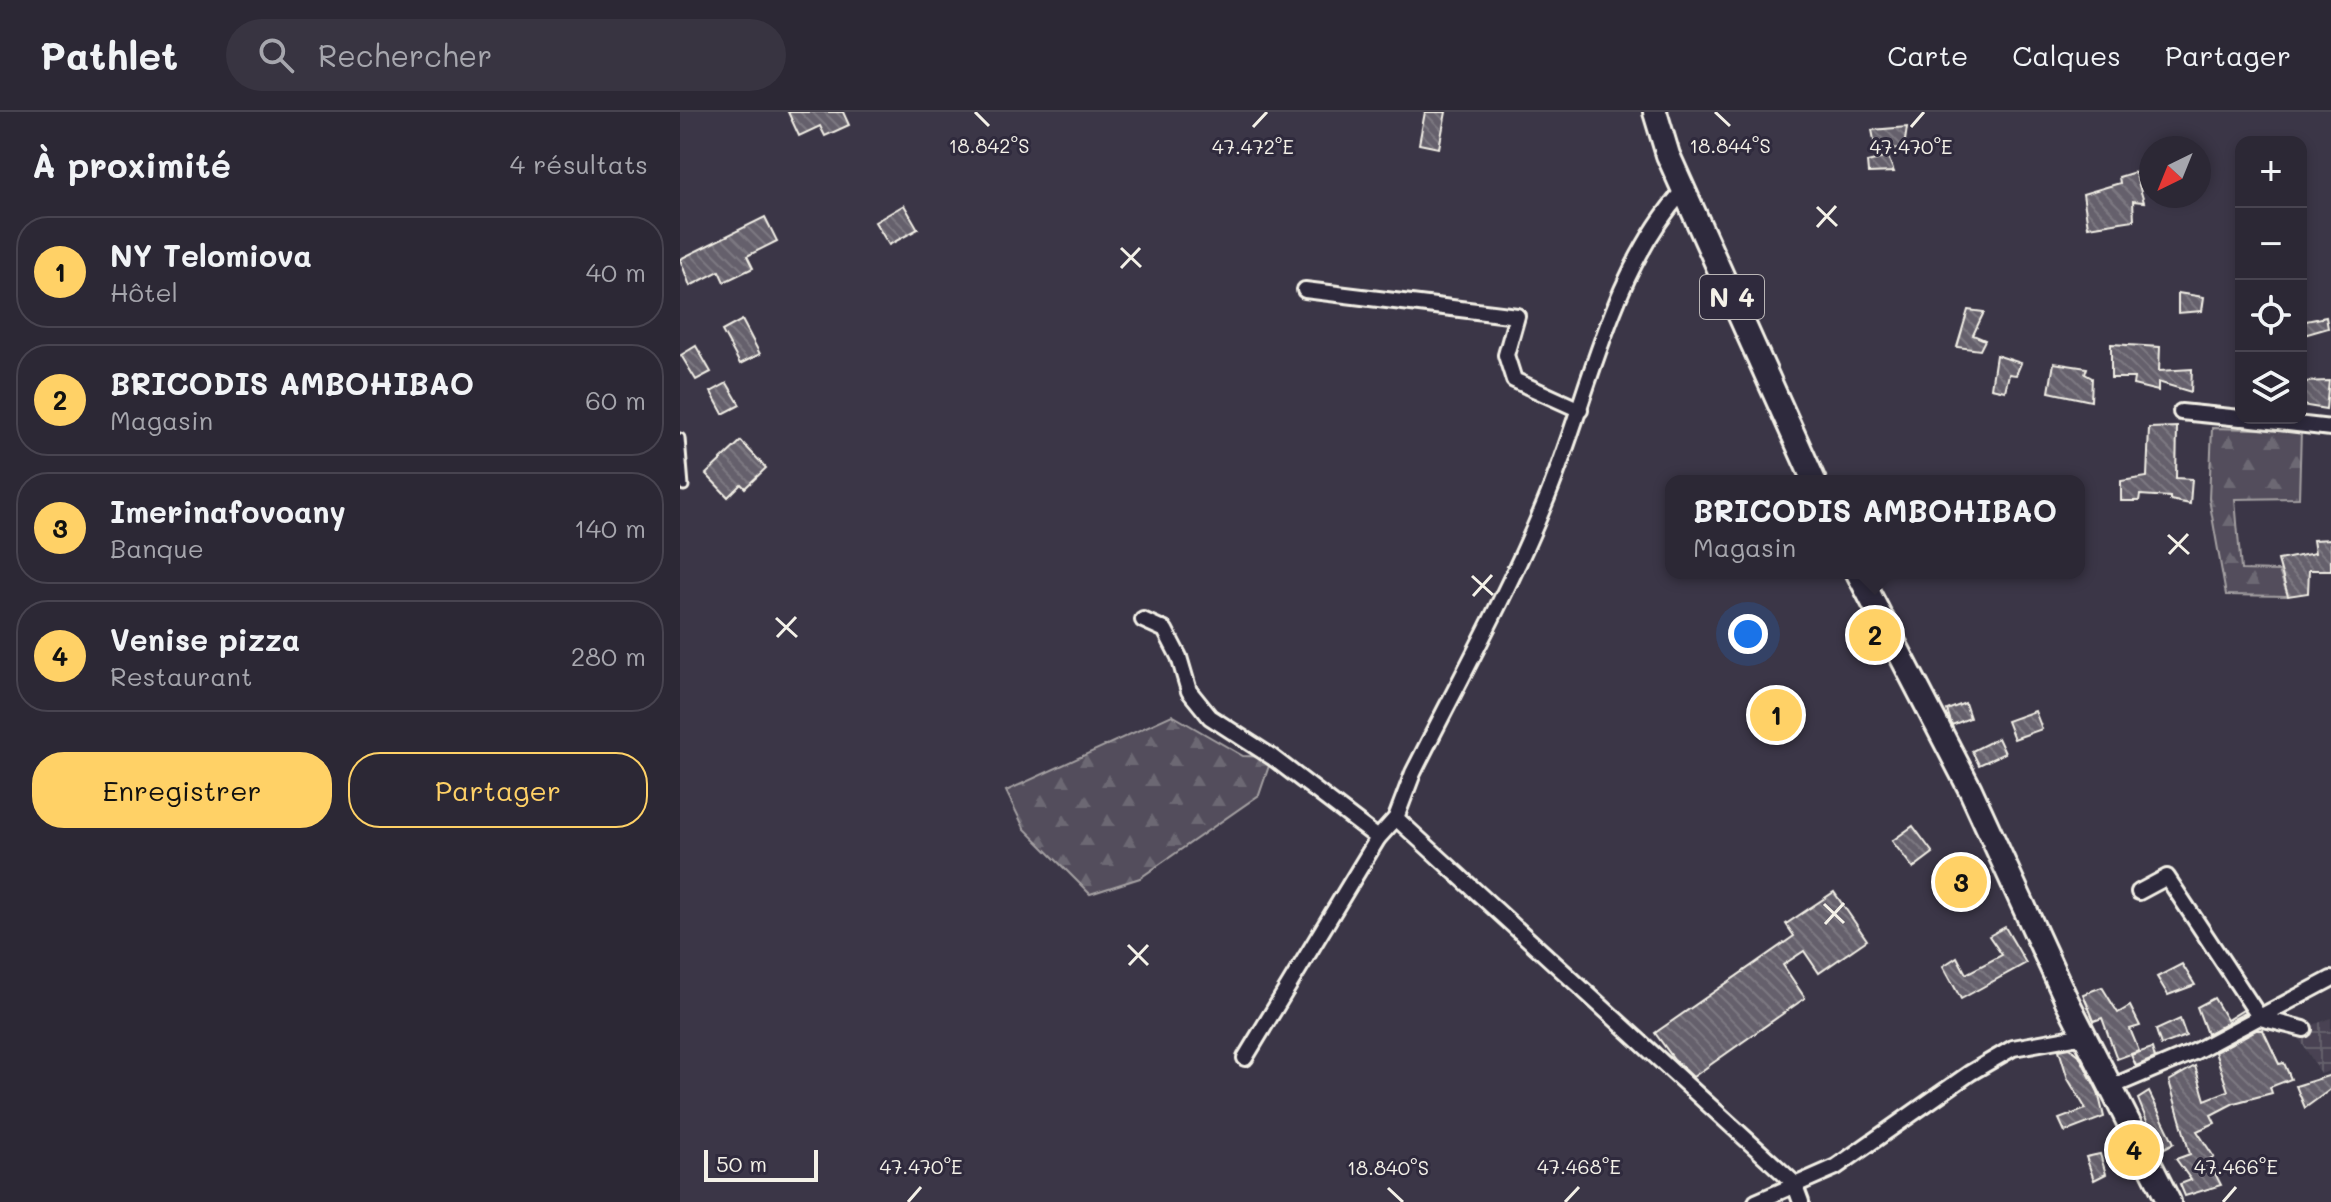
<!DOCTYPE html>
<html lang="fr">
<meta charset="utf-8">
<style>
:root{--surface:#2c2835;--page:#383441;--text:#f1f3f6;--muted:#a6a6ad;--line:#484450;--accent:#ffd166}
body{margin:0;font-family:Mali,sans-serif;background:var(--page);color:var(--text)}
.controls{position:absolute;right:24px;top:24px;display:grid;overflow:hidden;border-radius:16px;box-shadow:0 4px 12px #0003}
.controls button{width:72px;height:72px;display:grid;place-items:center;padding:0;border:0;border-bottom:2px solid var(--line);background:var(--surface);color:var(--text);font:40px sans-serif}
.compass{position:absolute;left:1459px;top:24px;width:72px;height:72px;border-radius:50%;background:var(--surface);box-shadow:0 4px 12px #0003;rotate:223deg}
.scale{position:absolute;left:24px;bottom:20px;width:114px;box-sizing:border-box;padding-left:8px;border:4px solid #f4f1e8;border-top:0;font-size:22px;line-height:28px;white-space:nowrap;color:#f4f1e8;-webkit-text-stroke:6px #2f2a3d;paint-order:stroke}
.you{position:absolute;left:1068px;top:522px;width:28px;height:28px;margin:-20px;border:6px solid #fff;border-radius:50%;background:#1a73e8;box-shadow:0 0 0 12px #1a73e833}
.badge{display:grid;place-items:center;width:52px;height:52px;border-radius:50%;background:var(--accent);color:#111;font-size:26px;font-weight:700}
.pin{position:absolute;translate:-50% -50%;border:4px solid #fff;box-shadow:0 2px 8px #0006}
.popup{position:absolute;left:985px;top:363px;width:420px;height:104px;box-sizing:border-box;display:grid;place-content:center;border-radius:16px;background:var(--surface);filter:drop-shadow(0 2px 6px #0005);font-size:26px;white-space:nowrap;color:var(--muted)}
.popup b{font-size:30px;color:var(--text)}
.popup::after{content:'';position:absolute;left:50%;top:100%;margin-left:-16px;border:16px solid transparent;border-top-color:var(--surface)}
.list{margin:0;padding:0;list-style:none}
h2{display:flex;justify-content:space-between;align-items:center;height:104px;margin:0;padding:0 32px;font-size:34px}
h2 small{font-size:26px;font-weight:400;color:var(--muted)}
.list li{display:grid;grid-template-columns:52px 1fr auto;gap:24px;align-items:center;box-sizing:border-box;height:112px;margin:0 16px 16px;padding:0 16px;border:2px solid var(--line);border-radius:32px}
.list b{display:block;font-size:30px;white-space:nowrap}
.list p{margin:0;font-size:26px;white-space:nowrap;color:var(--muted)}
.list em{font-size:26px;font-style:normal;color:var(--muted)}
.actions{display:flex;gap:16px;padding:24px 32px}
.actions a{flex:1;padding:18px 0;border:2px solid var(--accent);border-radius:32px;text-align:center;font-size:28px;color:var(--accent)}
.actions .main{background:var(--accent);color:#111}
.icon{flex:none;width:44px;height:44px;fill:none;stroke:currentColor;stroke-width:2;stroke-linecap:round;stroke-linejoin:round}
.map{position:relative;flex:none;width:1651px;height:1090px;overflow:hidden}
header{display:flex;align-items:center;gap:48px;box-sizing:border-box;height:112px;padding:0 40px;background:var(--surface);border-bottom:2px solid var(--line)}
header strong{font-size:38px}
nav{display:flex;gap:44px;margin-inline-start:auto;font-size:28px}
.search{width:560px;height:72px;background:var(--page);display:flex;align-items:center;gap:20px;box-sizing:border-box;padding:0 28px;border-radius:44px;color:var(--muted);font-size:30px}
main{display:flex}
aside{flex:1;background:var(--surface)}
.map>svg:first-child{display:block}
.industrial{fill:url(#industrial-grid)}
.forest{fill:url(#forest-firs);stroke:#a4a0a2;stroke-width:2}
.building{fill:url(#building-back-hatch);stroke:#f4f1e8;stroke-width:2}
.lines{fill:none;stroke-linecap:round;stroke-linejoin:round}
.service-casing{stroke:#f4f1e8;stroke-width:13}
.minor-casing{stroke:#f4f1e8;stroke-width:20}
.primary-casing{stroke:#f4f1e8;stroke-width:28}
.service{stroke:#2f2a3d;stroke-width:7}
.minor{stroke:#2f2a3d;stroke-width:14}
.primary{stroke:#2f2a3d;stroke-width:22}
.ticks{fill:none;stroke:#f4f1e8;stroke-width:3}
.labels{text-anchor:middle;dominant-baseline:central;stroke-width:6;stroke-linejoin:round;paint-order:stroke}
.shield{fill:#2f2a3d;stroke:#b9b5b5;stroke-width:2}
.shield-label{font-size:26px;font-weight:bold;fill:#f4f1e8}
.ticks-label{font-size:20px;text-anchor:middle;fill:#f4f1e8;stroke:#2f2a3d;stroke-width:6;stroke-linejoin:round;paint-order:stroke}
</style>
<header>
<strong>Pathlet</strong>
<div class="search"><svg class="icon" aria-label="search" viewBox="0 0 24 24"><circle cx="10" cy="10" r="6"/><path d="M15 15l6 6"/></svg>Rechercher</div>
<nav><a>Carte</a><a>Calques</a><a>Partager</a></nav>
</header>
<main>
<aside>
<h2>À proximité<small>4 résultats</small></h2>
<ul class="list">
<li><span class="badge">1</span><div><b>NY Telomiova</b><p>Hôtel</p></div><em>40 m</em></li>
<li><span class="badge">2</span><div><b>BRICODIS AMBOHIBAO</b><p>Magasin</p></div><em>60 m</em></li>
<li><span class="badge">3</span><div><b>Imerinafovoany</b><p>Banque</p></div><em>140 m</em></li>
<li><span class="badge">4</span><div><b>Venise pizza</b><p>Restaurant</p></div><em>280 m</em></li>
</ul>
<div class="actions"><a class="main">Enregistrer</a><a>Partager</a></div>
</aside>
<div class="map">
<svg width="1651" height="1090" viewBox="0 0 1651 1090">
<defs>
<pattern id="industrial-grid" width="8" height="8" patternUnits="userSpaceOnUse" patternTransform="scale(2)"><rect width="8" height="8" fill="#484352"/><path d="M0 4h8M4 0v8" fill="none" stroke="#635f6b"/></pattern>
<pattern id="forest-firs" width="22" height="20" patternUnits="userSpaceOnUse" patternTransform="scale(2)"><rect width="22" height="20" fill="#534e5c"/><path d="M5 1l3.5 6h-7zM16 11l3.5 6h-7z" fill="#6c6873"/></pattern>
<pattern id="building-back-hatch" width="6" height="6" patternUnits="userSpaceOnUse" patternTransform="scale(2)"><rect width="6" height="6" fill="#65616c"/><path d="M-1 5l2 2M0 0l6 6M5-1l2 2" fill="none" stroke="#7c7881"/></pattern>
</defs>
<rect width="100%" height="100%" fill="#3b3647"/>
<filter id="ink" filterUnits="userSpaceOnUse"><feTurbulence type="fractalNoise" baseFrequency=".0125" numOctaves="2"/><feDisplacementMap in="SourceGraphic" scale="16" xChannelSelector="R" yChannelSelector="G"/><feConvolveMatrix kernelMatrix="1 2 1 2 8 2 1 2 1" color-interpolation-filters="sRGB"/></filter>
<g filter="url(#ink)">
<polygon class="industrial" points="1651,906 1651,958 1641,962 1615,920"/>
<g class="forest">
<polygon points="1532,316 1621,318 1619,386 1555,387 1561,458 1599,459 1608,484 1546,483 1529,387"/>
<polygon points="492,603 563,644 592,645 579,683 460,766 410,782 344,716 326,679"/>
</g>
<g class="building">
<polygon points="108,0 163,0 169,13 145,24 140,14 119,24"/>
<polygon points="745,0 766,0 759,36 739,32"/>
<polygon points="1227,15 1224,36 1196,38 1192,18"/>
<polygon points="1208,45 1214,60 1188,61 1187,50"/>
<polygon points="1455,60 1464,90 1453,89 1454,108 1408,115 1403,82 1440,71 1439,65"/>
<polygon points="224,93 238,117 209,133 195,110"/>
<polygon points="85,105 97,129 67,144 73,156 44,170 39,159 10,174 0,147"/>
<polygon points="1498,181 1524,185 1522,199 1498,201"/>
<polygon points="1288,198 1304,200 1293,223 1305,228 1300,238 1277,235"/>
<polygon points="1646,205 1648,216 1624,223 1621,210"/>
<polygon points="62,208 80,242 60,252 42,219"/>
<polygon points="1431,232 1480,235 1479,259 1512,257 1511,280 1478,270 1478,279 1453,273 1454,266 1431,266"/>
<polygon points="16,234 31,260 16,268 1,243"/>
<polygon points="1316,243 1341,251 1336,263 1329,262 1325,279 1311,276"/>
<polygon points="1374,251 1407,256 1405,262 1412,266 1411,289 1369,280"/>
<polygon points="1649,269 1646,297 1621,293 1621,270"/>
<polygon points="47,271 60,293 43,302 31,280"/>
<polygon points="1497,315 1496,366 1512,367 1510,392 1490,388 1490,385 1460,383 1459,389 1441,389 1441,369 1467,365 1469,316"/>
<polygon points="61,329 86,356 65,376 61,372 48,385 26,362"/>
<polygon points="1651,427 1651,458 1629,458 1628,481 1608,484 1598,448 1635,441 1633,428"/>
<polygon points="1285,591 1290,606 1272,613 1267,598"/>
<polygon points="1355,599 1362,617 1334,627 1327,609"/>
<polygon points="1318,626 1325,641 1299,653 1292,639"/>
<polygon points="1233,714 1253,741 1233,756 1212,729"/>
<polygon points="1287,746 1301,781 1277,790 1260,759"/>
<polygon points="1154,780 1187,828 1139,861 1124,839 1103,853 1125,886 1013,965 994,947 975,921 1114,824 1106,812"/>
<polygon points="1325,815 1346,851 1281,887 1263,854 1277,845 1286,862 1322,843 1309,824"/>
<polygon points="1502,852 1515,873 1488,883 1477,865"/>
<polygon points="1422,875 1438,901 1450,894 1460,914 1450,917 1459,939 1437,947 1422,906 1414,909 1403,882"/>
<polygon points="1534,886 1547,908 1563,898 1565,901 1527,922 1517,895"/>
<polygon points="1500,907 1506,924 1481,933 1476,918"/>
<polygon points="1576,918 1583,918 1599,952 1604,951 1611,967 1590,975 1592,981 1554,991 1531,1003 1535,1011 1517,1019 1534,1045 1528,1048 1541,1073 1505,1084 1500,1072 1511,1068 1496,1047 1510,1042 1489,969 1515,954 1525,988 1548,979 1535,940"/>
<polygon points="1390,936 1399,943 1418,980 1424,1005 1385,1020 1379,1007 1406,997 1388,967 1379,938"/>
<polygon points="1472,936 1475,946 1456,954 1451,943"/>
<polygon points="1651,963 1651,977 1625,996 1616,974"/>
<polygon points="1469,980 1494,1031 1479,1039 1458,987"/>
<polygon points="1420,1042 1426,1062 1414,1068 1406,1045"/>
</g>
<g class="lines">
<g class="service-casing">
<polyline id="service" points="0,326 4,374"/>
</g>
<g class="minor-casing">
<g id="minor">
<polyline points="625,178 837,204 826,243 834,268 900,298"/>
<polyline points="1501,300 1561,306"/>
<polyline points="1564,306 1651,316"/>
<polyline points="463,508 485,518 499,545 509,579 530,605 592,645 698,726"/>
<polyline points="716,706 1114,1071 1121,1090"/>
<polyline points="1459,780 1487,765 1580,906 1624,917"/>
<path d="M565,946L698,726L716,706L733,661C777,573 826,485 864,393C908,290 928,163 1003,79"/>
<polyline points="1431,975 1514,940 1651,867"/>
<polyline points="1076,1090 1156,1055 1290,961 1333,936 1405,923"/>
</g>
</g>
<g class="primary-casing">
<g id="primary">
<polyline points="975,0 988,43 1134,369"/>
<polyline points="1178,461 1290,677 1387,889 1489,1090"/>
</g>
</g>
<use href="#service" class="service"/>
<use href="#minor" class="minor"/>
<use href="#primary" class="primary"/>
</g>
</g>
<path class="ticks" d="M295,0L309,14M1035,0L1050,14M573,15L587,0M1231,15L1244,0M1137,95L1157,114M1137,115L1156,94M441,136L461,155M441,156L460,136M1488,423L1509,442M1489,442L1508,422M792,464L813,483M793,484L812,463M96,506L117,525M97,525L116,505M1144,792L1164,811M1145,812L1164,791M448,833L468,853M449,853L468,833M708,1076L723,1090M228,1090L241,1075M885,1090L899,1075M1543,1090L1556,1075"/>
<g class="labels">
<rect class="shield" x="1020" y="163" width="64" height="44" rx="6"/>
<g class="shield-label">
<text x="1052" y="185">N 4</text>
</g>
</g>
<g class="ticks-label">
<text x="309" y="41">18.842°S</text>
<text x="1050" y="41">18.844°S</text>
<text x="573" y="42">47.472°E</text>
<text x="1231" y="42">47.470°E</text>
<text x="241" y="1062">47.470°E</text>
<text x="899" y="1062">47.468°E</text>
<text x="1556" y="1062">47.466°E</text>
<text x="708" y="1063">18.840°S</text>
</g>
</svg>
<div class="controls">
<button>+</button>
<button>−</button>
<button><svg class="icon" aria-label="locate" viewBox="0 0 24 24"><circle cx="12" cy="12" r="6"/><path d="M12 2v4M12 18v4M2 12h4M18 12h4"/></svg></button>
<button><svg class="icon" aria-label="layers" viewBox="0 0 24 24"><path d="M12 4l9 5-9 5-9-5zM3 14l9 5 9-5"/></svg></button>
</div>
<svg class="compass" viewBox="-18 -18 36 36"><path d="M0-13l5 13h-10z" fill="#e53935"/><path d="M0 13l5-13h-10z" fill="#a6a6ad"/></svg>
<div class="scale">50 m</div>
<div class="you"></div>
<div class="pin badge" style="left:1096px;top:603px">1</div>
<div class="pin badge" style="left:1195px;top:523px">2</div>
<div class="popup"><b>BRICODIS AMBOHIBAO</b>Magasin</div>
<div class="pin badge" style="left:1281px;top:770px">3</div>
<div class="pin badge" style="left:1454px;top:1038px">4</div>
</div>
</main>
